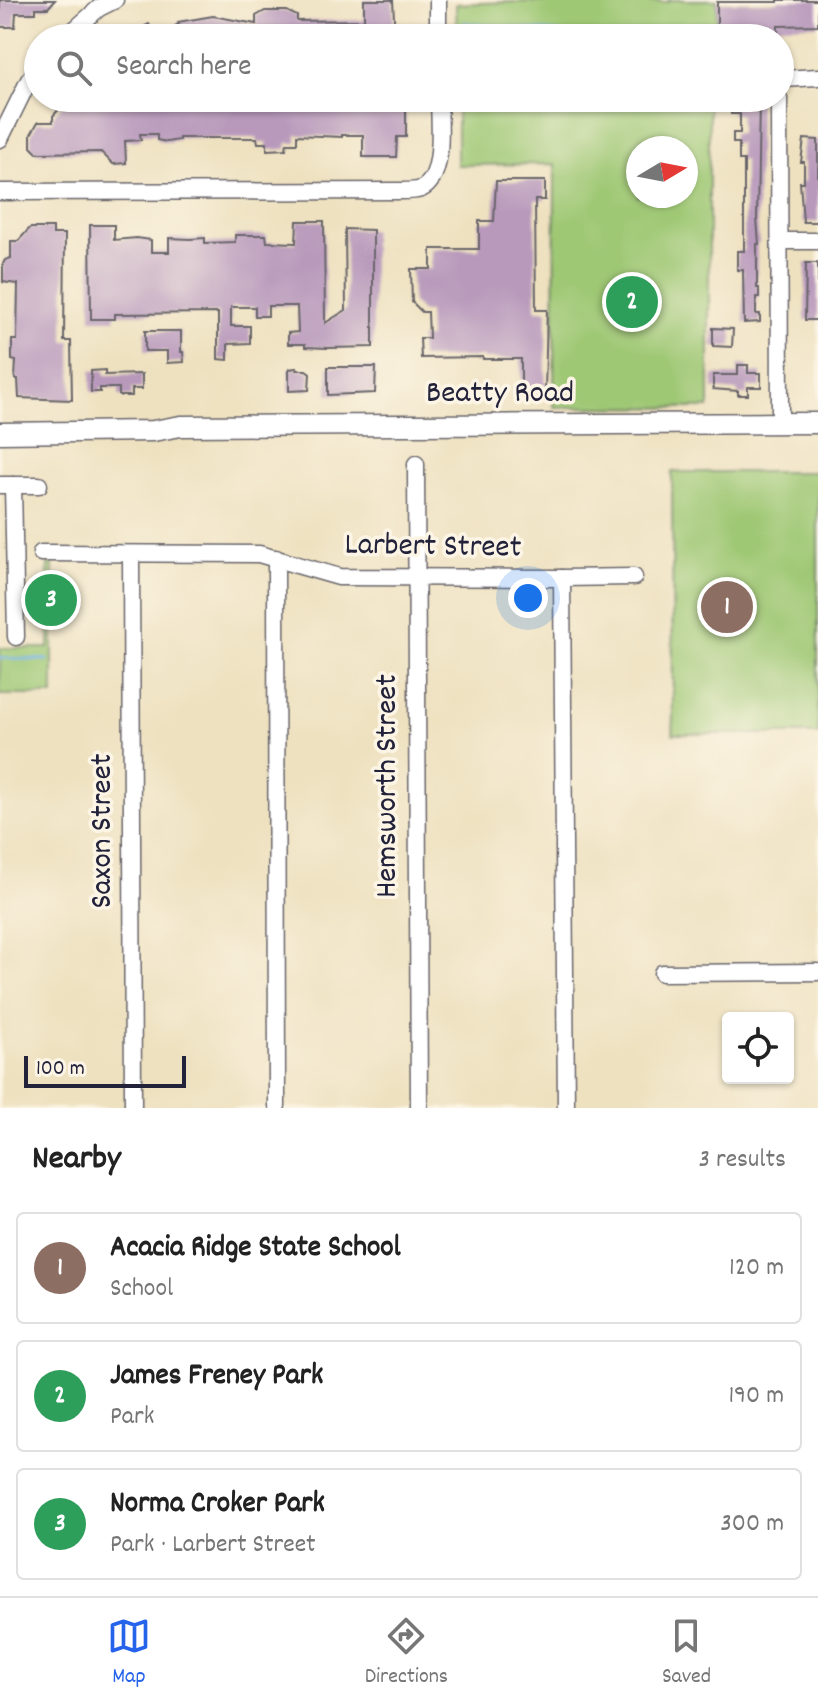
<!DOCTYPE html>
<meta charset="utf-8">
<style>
:root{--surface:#fff;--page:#f6f6f6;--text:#222;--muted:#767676;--line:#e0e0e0;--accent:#2563eb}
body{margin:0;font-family:Dekko,sans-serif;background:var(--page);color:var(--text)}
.controls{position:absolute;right:24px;bottom:24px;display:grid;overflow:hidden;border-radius:8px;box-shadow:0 2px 6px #0004}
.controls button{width:72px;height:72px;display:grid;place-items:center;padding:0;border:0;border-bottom:2px solid var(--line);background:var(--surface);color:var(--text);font:40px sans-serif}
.compass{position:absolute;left:626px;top:136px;width:72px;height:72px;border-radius:50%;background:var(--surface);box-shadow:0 2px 6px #0004;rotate:80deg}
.scale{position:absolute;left:24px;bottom:20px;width:162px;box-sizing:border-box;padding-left:8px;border:4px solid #22223b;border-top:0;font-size:22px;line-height:28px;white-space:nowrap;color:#22223b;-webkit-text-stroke:6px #fcf5e5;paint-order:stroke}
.you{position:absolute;left:528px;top:598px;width:28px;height:28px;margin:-20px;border:6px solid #fff;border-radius:50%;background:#1a73e8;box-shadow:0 0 0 12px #1a73e833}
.badge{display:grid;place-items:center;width:52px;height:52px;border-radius:50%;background:var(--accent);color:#fff;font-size:26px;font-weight:700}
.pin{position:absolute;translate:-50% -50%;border:4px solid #fff;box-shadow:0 2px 8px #0006}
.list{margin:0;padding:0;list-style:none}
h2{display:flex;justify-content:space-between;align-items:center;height:104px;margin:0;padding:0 32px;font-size:34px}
h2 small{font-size:26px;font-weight:400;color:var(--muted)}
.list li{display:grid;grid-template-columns:52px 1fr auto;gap:24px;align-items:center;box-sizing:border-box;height:112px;margin:0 16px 16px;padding:0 16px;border:2px solid var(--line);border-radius:8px}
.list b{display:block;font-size:30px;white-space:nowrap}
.list p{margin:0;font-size:26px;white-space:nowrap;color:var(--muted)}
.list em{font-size:26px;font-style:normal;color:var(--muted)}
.icon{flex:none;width:44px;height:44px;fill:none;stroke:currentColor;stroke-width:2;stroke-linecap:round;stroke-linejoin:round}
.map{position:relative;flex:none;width:818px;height:1108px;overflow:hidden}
.search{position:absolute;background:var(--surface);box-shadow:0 2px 6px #0004;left:24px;right:24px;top:24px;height:88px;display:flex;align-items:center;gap:20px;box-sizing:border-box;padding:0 28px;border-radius:44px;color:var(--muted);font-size:30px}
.sheet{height:488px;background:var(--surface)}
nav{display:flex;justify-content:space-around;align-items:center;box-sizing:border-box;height:112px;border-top:2px solid var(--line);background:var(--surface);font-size:22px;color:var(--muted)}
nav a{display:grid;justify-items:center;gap:4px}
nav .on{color:var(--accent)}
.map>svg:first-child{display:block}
.green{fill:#9fc874;stroke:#607558;stroke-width:2;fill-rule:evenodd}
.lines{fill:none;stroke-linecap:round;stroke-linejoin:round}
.stream{stroke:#6eb3e4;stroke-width:3}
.building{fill:#b899bc}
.minor-casing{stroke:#69656a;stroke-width:19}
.major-casing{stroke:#69656a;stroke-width:23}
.minor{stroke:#fff;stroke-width:16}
.major{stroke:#fff;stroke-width:20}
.labels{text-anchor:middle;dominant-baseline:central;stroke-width:7;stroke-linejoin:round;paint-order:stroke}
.street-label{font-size:32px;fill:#22223b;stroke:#fcf5e5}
</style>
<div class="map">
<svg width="818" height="1108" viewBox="0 0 818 1108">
<rect width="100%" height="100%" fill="#fcf5e5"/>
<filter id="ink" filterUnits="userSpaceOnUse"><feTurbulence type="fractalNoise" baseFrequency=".0125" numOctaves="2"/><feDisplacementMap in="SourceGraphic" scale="16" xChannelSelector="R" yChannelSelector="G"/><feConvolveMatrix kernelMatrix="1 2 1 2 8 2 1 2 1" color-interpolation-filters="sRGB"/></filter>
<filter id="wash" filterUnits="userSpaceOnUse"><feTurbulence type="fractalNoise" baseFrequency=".006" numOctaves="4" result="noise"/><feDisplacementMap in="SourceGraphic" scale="32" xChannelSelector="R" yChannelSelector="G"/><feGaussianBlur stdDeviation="1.8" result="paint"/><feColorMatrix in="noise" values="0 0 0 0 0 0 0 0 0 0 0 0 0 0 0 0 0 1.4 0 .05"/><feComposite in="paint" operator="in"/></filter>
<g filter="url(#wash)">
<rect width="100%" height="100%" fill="#eee1c0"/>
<g class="green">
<polygon points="669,0 717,0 717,38 457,38 456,4 515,2 668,2"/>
<path d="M457,98H709V408L554,407L555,164L457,165ZM638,148H686V196H638Z"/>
<polygon points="672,472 818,472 818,734 673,734"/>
<polygon points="48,564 53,564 53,695 0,695 0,648 49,648"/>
</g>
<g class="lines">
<g class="stream">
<polyline points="464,23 559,33 577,38"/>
<polyline points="0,658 47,660"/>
</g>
</g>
<g id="blocks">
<g class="building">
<polygon points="0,0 55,0 48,8 36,8 36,13 16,13 15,27 0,27"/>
<polygon points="364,0 393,0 395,37 121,38 149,24 156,36 179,24 178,22 213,16 256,24 256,16 265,11 287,11 297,16 297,21 364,20"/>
<polygon points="778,0 818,0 818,25 778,26 778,38 717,38 717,2 778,2"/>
<polygon points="69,98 396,98 396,101 406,101 406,137 397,137 396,157 363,157 363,135 342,135 342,137 297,135 297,143 287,143 286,149 267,150 267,143 258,143 257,138 179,138 179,140 167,142 157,140 157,134 140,134 141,140 125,141 126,163 113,164 101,152 37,153 31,147 31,134 38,122 53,122 53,116"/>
<polygon points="741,98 754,98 754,100 759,100 757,219 759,244 757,244 757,288 759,288 759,297 756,297 756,314 760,314 760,322 744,323 743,270 737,270 737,251 744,251 744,160 739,160 739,143 733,143 733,133 740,133 740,114 731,114 731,100 741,100"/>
<polygon points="804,139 818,140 818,222 803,222 800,182 804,182 804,162 801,162"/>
<polygon points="496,181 545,181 545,200 535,200 536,310 547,310 545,393 521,393 521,359 483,359 483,357 421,358 420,338 429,338 428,312 422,312 412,302 411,269 431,269 431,249 479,249 479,221 494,221"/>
<polygon points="297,221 324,221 325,323 346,310 345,229 373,230 373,347 328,348 305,347 305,344 288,344 288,333 298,332 297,306 268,306 268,316 255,316 255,307 231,307 231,326 250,326 250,343 228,344 228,360 218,359 218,313 115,314 115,319 91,319 90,225 114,225 114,240 137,238 151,240 151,252 169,252 169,238 190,239 205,238 205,243 235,242 235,235 266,235 267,242 296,243"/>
<polygon points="30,228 53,228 53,234 65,234 64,341 71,341 72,400 19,398 18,379 15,379 16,361 12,360 12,340 17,340 18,284 3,282 3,264 5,260 11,258 11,241 18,241"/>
<polygon points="806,263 817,263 818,265 818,320 805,320"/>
<polygon points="713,328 733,329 732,347 713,346"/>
<polygon points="145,331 181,331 181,352 183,352 184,362 167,363 167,351 145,351"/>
<polygon points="738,365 748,365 748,373 761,373 761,387 748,387 748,395 738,395 738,391 713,389 713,375 738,375"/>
<polygon points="328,367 376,367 375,393 328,395"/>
<polygon points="297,368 297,370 306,370 310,373 309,390 289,391 289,369"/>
<polygon points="105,370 105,375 142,374 142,389 132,389 132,396 119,396 119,388 100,388 100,392 91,392 91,371"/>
</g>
</g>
</g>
<g filter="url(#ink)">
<use href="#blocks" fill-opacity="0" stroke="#69656a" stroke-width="2"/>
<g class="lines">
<g class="minor-casing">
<g id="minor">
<polyline points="438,0 438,38"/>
<polyline points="65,38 99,8 115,0"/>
<polyline points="780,86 783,79 818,77"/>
<polyline points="779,98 780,423"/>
<polyline points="0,139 29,80 38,69"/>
<path d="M0,192L402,191C408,191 416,191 421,189C446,178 439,121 439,98"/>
<polyline points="780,241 818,241"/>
<polyline points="416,464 419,1108"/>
<polyline points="0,485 39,485"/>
<polyline points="13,485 16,637"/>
<polyline points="41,553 259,554 339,577 562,578 634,577"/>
<polyline points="131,554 133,1108"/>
<polyline points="276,558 277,1106"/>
<polyline points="562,578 566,1108"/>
<polyline points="662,973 818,972"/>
</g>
</g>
<g class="major-casing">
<polyline id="major" points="0,433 153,431 181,426 818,423"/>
</g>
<use href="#minor" class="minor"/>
<use href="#major" class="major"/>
</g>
</g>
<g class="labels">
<g class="street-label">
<text x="500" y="395">Beatty Road</text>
<text transform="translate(433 548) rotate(1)">Larbert Street</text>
<text transform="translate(389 786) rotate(-90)">Hemsworth Street</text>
<text transform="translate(104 831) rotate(-90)">Saxon Street</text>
</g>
</g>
</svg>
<div class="controls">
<button><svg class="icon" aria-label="locate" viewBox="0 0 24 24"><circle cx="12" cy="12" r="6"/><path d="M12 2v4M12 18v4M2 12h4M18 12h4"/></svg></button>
</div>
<svg class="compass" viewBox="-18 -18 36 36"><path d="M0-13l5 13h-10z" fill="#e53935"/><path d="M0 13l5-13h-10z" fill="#767676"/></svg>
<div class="scale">100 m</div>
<div class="you"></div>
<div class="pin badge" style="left:727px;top:607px;background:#8d6e63">1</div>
<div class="pin badge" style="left:632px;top:302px;background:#2e9e5b">2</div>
<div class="pin badge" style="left:51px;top:600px;background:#2e9e5b">3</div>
<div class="search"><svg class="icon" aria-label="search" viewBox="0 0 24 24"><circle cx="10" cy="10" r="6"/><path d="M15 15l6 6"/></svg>Search here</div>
</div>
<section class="sheet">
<h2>Nearby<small>3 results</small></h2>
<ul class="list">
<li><span class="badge" style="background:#8d6e63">1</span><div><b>Acacia Ridge State School</b><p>School</p></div><em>120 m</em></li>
<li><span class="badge" style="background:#2e9e5b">2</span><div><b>James Freney Park</b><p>Park</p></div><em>190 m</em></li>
<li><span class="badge" style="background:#2e9e5b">3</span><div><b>Norma Croker Park</b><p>Park · Larbert Street</p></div><em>300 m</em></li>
</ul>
</section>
<nav>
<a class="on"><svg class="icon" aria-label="map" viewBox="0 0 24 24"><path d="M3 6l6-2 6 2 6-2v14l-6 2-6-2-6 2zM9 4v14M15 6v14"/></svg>Map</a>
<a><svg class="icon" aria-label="directions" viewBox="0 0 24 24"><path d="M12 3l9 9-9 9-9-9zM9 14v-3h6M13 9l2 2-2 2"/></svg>Directions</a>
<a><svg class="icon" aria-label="saved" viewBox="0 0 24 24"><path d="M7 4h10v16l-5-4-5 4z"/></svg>Saved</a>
</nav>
